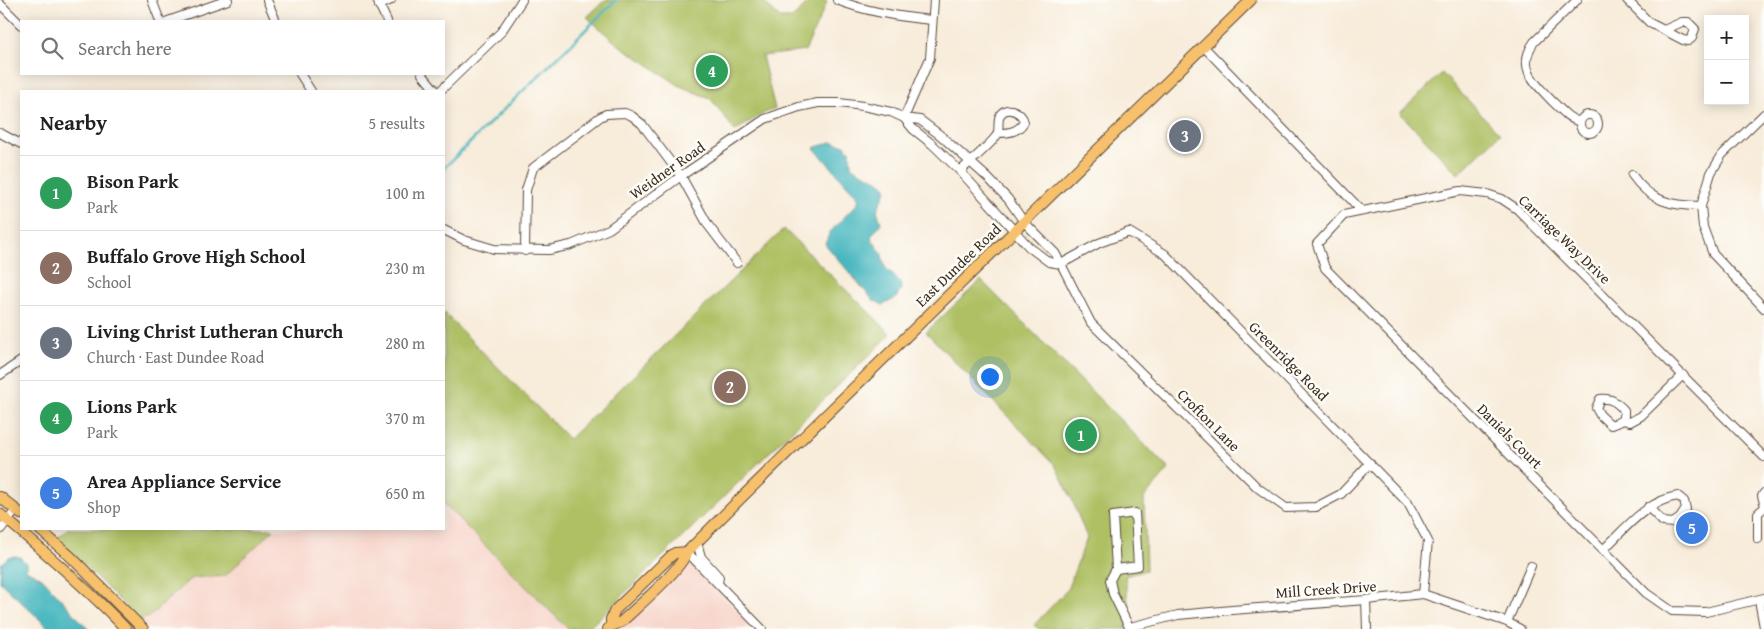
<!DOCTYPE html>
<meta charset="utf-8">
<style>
:root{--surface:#fff;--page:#f2f2f2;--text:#202124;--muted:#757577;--line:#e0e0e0;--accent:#c8321e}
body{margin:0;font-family:"Gentium Book Plus",serif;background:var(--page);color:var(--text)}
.controls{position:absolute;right:15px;top:15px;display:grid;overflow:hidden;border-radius:0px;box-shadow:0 2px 12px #0003}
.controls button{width:45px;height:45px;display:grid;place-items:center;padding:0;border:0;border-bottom:1px solid var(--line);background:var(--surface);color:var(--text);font:25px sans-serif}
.you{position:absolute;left:989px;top:376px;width:18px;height:18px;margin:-12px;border:4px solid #fff;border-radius:50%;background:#1a73e8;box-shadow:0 0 0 8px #1a73e833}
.badge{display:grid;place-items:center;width:32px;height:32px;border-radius:50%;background:var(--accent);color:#fff;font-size:16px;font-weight:700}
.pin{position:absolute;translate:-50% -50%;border:2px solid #fff;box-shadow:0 1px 5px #0006}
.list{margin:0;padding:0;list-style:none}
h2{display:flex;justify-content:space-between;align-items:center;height:65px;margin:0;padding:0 20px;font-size:21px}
h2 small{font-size:16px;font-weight:400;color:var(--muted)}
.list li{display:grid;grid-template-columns:32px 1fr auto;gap:15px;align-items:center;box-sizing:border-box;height:75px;padding:0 20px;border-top:1px solid var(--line)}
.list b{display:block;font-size:19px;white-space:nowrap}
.list p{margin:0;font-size:16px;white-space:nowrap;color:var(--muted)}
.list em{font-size:16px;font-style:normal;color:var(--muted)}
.icon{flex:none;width:28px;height:28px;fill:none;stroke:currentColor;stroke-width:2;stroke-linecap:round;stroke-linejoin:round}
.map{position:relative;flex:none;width:1764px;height:629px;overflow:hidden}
.search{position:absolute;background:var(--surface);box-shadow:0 2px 12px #0003;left:20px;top:20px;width:425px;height:55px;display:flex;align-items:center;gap:12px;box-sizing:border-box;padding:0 18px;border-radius:0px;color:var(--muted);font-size:19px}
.panel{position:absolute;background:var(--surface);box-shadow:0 2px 12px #0003;left:20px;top:90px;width:425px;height:440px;border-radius:0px}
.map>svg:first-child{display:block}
.built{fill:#f7d1c6}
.green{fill:#aec063;stroke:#747540}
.water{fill:#48b7bf;stroke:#42706e}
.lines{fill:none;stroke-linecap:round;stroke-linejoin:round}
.stream{stroke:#48b7bf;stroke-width:2.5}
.minor-casing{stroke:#57473a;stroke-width:10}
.major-casing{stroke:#57473a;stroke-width:12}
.minor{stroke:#fff;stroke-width:8}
.major{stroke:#f7c06c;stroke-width:10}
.labels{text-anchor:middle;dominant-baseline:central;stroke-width:5;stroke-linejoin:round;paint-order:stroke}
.street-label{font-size:15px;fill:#3b2a1e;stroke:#fdfcf7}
</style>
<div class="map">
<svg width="1764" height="629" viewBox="0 0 1764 629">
<rect width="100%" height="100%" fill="#fdfcf7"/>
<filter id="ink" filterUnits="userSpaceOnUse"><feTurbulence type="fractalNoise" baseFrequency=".02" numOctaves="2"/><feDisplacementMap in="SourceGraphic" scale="10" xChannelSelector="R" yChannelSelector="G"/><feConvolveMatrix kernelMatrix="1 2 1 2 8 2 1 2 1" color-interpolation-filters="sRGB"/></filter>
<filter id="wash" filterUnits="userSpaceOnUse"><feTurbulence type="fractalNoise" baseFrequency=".0096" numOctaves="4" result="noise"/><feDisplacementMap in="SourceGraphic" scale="20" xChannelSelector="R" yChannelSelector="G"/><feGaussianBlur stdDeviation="1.12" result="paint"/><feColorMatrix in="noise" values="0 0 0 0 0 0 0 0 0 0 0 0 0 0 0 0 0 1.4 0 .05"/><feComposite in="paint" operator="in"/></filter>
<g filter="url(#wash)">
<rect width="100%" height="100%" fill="#f8ecda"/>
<g class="built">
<polygon points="784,229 891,334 588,629 148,629 57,538 67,529 444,529 444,313 569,439"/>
<polygon points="688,561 750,624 743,629 620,629"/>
</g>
<g class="green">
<polygon points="605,0 762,0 780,18 792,18 812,0 825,0 827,2 805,51 762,56 775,109 764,113 735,131 711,99 680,86 616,43 587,17"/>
<polygon points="1442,73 1500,134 1458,174 1400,113"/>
<polygon points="784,229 891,334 588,629 568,629 444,504 444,313 569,439"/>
<polygon points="981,280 1169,469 1144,498 1146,570 1125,576 1128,602 1126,629 1039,629 1034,625 1067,590 1087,538 1071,497 1055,465 926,332"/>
<path d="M67,529H274L226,575C214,579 202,575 190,579L149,617L139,620L57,538Z"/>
</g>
<g class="water">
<path d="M831,142L845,145L847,149L850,150L851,166C861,175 875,175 886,187V191L877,210L881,223L872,235L871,238L881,252L885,267L900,282L901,289L896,298L883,305L873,300L825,244L830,232L857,204L859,198L814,148Z"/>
<polygon points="15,556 20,557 26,563 26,570 42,578 88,629 50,629 0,582 1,564 8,557"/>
</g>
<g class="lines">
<polyline class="stream" points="444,168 616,0"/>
</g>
</g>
<g filter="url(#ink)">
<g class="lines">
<g class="minor-casing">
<g id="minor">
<polyline points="152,0 160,21"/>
<polyline points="267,0 276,21"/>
<polyline points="377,0 387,21"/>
<path d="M837,0C867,12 900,17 932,20"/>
<path d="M1577,0L1534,42C1516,68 1535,83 1552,101C1561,109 1568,119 1580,122"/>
<polyline points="1627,0 1650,23 1683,40 1688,41 1692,38 1695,29 1688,22 1682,22 1664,30"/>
<polyline points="0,4 21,25"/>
<polyline points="379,6 391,0"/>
<polyline points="168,21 228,0"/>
<polyline points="1204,47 1362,211"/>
<polyline points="300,74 311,91"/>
<polyline points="422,74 436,91"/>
<polyline points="440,91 501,32 522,0"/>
<polyline points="1764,114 1722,155 1711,173 1701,206 1703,227 1713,254 1764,308"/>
<circle cx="1589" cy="124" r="9"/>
<polyline points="904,118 930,58 934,0"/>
<polyline points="0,133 21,144"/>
<path d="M960,171C969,163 991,144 997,135C1000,129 997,121 1000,115C1007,104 1022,112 1024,122C1018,132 1009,133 998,133"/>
<path d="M1632,175C1650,201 1671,206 1701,206"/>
<polyline points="444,230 464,240 494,249 549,250 571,245 609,229 681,176 765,119 799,107 818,103 839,103 863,106 891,112 904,118 920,120 940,135 988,178 1008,199 1024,222 1055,253 1061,264 1049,262 1029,247 960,171 932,144 913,129 904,118"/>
<polyline points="525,251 526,190 533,168 600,117 606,114 625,113 632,116 642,124 681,176 708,225 737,263"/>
<polyline points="0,375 21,361"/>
<path d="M1624,420V410C1616,402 1612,398 1600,399L1596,408L1600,415L1611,425L1624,420L1630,422L1641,416L1683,375"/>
<polyline points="1764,457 1517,209 1502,199 1487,194 1460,191 1344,215 1317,244 1325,268 1646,593 1672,611 1706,612 1764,598"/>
<polyline points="1370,463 1341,494 1316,507 1286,508 1258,488 1091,323 1061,264 1099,243 1129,232 1165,254 1408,503 1428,541 1423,594"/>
<polyline points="1764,493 1762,496 1764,503"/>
<polyline points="0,530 16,510"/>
<polyline points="1758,539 1758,513 1764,508"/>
<polyline points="697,542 701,557 719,577 718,583"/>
<path d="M1603,550C1625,529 1646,501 1678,496L1684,501L1686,509L1680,518L1673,523L1663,522L1648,507"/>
<polyline points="687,552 762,629"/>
<polyline points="1116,569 1138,566 1135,513 1113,516 1116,569 1110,580 1113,594 1130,629"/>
<polyline points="1366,600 1367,629"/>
<polyline points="1759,600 1764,627"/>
<polyline points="1507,622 1531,566"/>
<polyline points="1130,627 1178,615 1232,610 1366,600 1423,594 1507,622 1520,629"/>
</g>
</g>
<g class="major-casing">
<g id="major">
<polyline points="0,497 21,514"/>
<path d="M0,514C44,551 87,588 126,629"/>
<polyline points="39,529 70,556 143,629"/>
<polyline points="611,626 611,619 615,610 671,556 675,553 687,552"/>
<path d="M608,629L611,626L621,622C639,605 678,573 687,552L741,498L1251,0"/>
</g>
</g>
<use href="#minor" class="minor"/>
<use href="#major" class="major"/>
</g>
</g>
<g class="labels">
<g class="street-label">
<text transform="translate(667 170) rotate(-35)">Weidner Road</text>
<text transform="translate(1565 239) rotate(44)">Carriage Way Drive</text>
<text transform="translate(958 265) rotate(-44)">East Dundee Road</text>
<text transform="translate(1289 361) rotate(45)">Greenridge Road</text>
<text transform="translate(1209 420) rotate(45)">Crofton Lane</text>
<text transform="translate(1510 436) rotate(45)">Daniels Court</text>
<text transform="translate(1326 589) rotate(-4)">Mill Creek Drive</text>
</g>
</g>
</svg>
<div class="controls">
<button>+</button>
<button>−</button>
</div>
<div class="you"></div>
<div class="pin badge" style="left:1081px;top:435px;background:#2e9e5b">1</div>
<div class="pin badge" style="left:730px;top:387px;background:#8d6e63">2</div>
<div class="pin badge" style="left:1185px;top:136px;background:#6b7280">3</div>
<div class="pin badge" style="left:712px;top:71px;background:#2e9e5b">4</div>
<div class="pin badge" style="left:1692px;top:528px;background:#3f7fe0">5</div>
<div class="search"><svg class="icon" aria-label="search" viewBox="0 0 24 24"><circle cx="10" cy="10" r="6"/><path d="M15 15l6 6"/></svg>Search here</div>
<section class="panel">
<h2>Nearby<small>5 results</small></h2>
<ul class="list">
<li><span class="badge" style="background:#2e9e5b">1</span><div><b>Bison Park</b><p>Park</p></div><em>100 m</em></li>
<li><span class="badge" style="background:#8d6e63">2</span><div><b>Buffalo Grove High School</b><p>School</p></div><em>230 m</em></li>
<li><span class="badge" style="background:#6b7280">3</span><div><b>Living Christ Lutheran Church</b><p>Church · East Dundee Road</p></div><em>280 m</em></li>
<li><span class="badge" style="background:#2e9e5b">4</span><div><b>Lions Park</b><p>Park</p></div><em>370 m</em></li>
<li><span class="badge" style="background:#3f7fe0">5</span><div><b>Area Appliance Service</b><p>Shop</p></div><em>650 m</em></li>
</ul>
</section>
</div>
